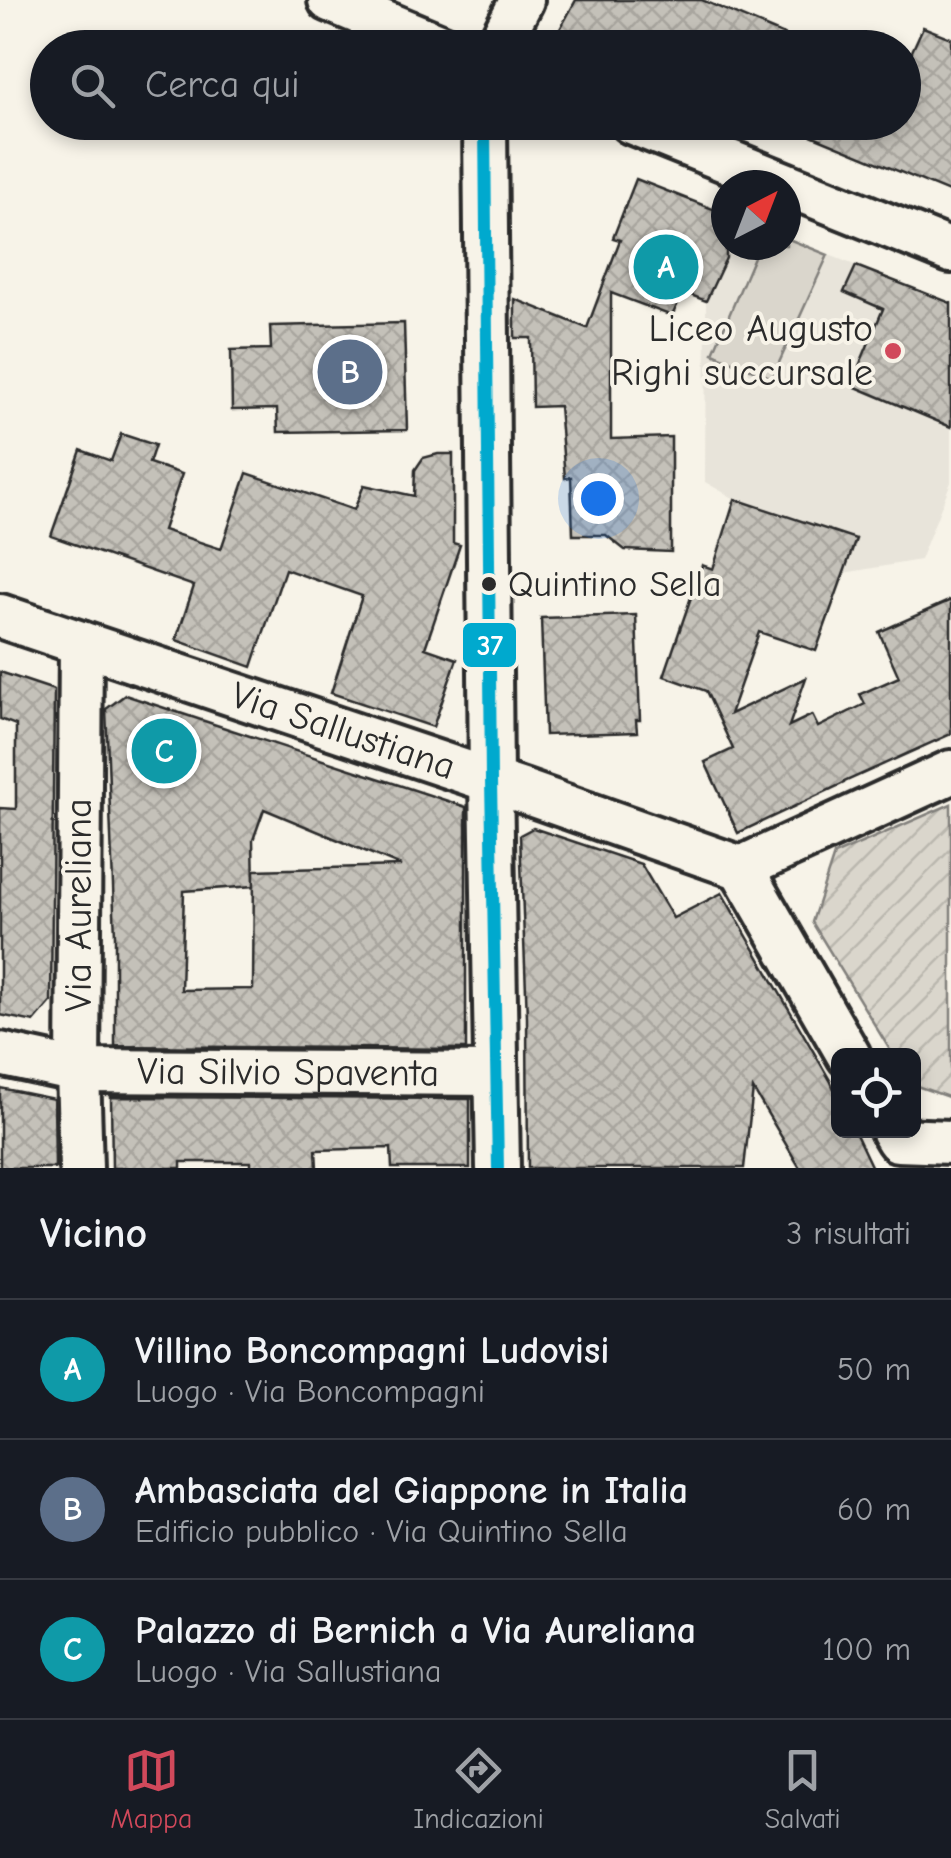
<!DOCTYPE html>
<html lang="it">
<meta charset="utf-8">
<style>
:root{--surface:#171b24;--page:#242831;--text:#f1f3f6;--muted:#9ea1a6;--line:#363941;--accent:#d1495b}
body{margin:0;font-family:"Comic Neue",sans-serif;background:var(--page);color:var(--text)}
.controls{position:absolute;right:30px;bottom:30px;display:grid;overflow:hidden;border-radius:15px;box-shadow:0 5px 15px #0003}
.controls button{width:90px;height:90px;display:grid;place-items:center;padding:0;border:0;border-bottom:2px solid var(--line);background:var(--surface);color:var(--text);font:50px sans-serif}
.compass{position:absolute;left:711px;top:170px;width:90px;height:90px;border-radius:50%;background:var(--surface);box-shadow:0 5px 15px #0003;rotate:42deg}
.you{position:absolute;left:598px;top:498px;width:35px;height:35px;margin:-25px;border:8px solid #fff;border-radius:50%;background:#1a73e8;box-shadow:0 0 0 15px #1a73e833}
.badge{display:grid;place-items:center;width:65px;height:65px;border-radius:50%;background:var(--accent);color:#fff;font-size:32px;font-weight:700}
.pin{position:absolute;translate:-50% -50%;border:5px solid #fff;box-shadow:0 2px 10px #0006}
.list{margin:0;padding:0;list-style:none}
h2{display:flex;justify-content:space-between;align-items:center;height:130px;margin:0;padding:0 40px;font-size:42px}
h2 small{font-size:32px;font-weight:400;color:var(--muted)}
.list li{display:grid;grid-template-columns:65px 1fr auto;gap:30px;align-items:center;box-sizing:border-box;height:140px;padding:0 40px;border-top:2px solid var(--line)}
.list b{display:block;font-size:38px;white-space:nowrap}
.list p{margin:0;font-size:32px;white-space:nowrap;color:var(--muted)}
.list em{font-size:32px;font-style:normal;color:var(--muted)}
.icon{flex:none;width:55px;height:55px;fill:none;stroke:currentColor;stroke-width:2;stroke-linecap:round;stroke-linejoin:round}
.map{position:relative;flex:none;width:951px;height:1168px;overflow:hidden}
.search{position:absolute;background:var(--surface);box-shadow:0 5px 15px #0003;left:30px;right:30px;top:30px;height:110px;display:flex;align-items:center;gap:25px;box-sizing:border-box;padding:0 35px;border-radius:55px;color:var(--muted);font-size:38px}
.sheet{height:550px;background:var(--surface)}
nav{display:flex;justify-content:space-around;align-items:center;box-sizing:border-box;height:140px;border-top:2px solid var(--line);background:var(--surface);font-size:28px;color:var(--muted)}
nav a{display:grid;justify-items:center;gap:5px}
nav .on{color:var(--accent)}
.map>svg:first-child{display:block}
.built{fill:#e8e4da}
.grass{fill:#dad6cc;stroke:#82807c;stroke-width:2.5}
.garden{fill:url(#garden-furrows);stroke:#82807c;stroke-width:2.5}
.building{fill:url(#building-cross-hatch);stroke:#2b2b2b;stroke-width:2.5;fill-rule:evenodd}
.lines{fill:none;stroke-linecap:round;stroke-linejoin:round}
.minor-casing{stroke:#2b2b2b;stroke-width:50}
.minor{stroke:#f7f3e8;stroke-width:42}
.bus-1-casing{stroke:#f7f3e8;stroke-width:20}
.bus-1{stroke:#00a9ce;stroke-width:12}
.poi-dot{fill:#d1495b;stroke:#f7f3e8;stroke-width:4}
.bus-dot{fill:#2b2b2b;stroke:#f7f3e8;stroke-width:4}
.labels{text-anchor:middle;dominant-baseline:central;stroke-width:8;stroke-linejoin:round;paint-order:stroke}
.bus-label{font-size:36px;fill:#2b2b2b;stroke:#f7f3e8;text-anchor:start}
.poi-label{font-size:38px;fill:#2b2b2b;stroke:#f7f3e8;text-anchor:end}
.street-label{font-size:38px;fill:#2b2b2b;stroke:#f7f3e8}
.line-badge{stroke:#f7f3e8;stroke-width:4}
.badge-label{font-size:28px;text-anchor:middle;font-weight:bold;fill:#fff}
</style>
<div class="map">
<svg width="951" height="1168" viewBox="0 0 951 1168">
<defs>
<pattern id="garden-furrows" width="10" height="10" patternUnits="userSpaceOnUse" patternTransform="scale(2.5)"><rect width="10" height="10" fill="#dad6cc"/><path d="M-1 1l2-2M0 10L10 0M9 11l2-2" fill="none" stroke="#bbb8af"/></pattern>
<pattern id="building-cross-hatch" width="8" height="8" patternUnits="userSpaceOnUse" patternTransform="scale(2.5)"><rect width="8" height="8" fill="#c4c1b9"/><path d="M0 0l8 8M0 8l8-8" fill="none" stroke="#a9a69f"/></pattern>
</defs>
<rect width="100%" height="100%" fill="#f7f3e8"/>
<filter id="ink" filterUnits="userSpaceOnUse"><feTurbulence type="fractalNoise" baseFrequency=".01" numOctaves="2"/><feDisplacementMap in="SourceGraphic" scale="20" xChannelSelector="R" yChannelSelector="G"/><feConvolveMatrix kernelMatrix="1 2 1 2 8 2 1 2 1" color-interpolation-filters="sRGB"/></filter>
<g filter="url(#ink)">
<polygon class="built" points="786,238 951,303 951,482 920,560 844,573 855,539 735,499 705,482 706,301 732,245 786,245"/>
<polygon class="grass" points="786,238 828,255 772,378 713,353 759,245 786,245"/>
<polygon class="garden" points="951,804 951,1098 914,1085 914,1056 893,1055 812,922 834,855"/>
<g class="building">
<polygon points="576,0 702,0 815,48 598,48 559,31"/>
<polygon points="923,27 951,38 951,193 782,123 904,122 904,69"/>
<polygon points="636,179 726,214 726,258 706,301 683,292 672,316 611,293 611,439 671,437 671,552 625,550 606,535 573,535 571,477 565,478 559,406 532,407 531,338 515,338 515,299 587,328 620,240 613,238"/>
<polygon points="856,266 951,303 951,427 851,385 883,309 844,292"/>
<polygon points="404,323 407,430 278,432 277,409 232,410 231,350 271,349 270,326"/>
<polygon points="121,434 155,445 149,463 182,474 163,530 221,549 247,473 354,510 364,485 414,496 415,470 423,458 438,454 453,454 453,543 460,545 425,648 457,659 433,727 331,693 362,596 285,569 252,667 176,640 194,586 51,536 81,450 111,461"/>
<polygon points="735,499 856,539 816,651 759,632 730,714 806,678 789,726 812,715 818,727 865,704 860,694 899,677 879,632 951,600 951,734 844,782 844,783 738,833 705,762 733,749 706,691 664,676 702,565 713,569"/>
<polygon points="636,615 640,720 636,720 637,732 545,735 541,618"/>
<polygon points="0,672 54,690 51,1002 34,1022 0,1015 0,808 16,809 16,725 0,719"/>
<path d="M125,695L466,807V1049L115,1046V936L106,709ZM264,809L401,866L254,870L253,989L181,990L184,891L254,886L253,840Z"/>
<polygon points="533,828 641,864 673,918 722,893 831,1082 838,1098 838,1130 854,1130 872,1168 800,1168 753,1089 744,1168 528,1168 527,1018 520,835"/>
<polygon points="0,1088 54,1099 55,1168 0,1168"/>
<polygon points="111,1097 470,1099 470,1168 392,1168 391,1148 316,1150 317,1168 251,1168 251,1162 181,1162 181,1168 112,1168"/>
</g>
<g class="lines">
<g class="minor-casing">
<g id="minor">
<polyline points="330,0 445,48"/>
<polyline points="497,48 522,0"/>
<polyline points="485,122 491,781 498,1168"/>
<polyline points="631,122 951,251"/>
<path id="s1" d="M0,616L522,791L741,868"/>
<polyline points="81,643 78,1071 81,1168"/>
<path id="s2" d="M0,1054L78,1071L496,1074"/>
<polyline points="849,1056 741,868 951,772"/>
<polyline points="892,1130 898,1140 951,1142"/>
</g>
</g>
<use href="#minor" class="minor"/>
<g class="bus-1-casing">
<polyline id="bus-1" points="485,122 491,781 498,1168"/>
</g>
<use href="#bus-1" class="bus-1"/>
</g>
</g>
<circle class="poi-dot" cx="893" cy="351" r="10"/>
<circle class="bus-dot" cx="489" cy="584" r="9"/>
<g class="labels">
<g class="bus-label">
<text x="508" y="584">Quintino Sella</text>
</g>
<g class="poi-label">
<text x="873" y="329">Liceo Augusto<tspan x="873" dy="44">Righi succursale</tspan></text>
</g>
<g class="street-label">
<text stroke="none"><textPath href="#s1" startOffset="362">Via Sallustiana</textPath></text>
<text transform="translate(79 905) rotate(-90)">Via Aureliana</text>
<text stroke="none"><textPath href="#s2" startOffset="290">Via Silvio Spaventa</textPath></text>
</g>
</g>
<rect class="line-badge" x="461" y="621" width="57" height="48" rx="10" fill="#00a9ce"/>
<g class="badge-label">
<text x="490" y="655">37</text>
</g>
</svg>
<div class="controls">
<button><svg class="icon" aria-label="locate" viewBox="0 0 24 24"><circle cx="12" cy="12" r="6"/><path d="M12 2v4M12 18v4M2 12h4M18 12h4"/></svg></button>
</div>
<svg class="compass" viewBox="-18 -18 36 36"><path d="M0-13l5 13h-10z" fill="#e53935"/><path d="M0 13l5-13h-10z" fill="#9ea1a6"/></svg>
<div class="you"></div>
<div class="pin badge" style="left:666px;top:267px;background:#0f9aa8">A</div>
<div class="pin badge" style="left:350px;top:372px;background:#5c6f8a">B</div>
<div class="pin badge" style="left:164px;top:751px;background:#0f9aa8">C</div>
<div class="search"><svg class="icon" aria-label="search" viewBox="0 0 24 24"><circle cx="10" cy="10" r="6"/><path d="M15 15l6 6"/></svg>Cerca qui</div>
</div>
<section class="sheet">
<h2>Vicino<small>3 risultati</small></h2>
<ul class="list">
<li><span class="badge" style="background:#0f9aa8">A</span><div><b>Villino Boncompagni Ludovisi</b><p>Luogo · Via Boncompagni</p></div><em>50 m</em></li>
<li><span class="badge" style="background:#5c6f8a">B</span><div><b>Ambasciata del Giappone in Italia</b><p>Edificio pubblico · Via Quintino Sella</p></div><em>60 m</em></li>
<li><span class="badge" style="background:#0f9aa8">C</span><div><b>Palazzo di Bernich a Via Aureliana</b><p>Luogo · Via Sallustiana</p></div><em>100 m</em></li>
</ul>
</section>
<nav>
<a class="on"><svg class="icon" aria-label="map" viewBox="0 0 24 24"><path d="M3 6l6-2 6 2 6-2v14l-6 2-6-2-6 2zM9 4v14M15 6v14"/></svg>Mappa</a>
<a><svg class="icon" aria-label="directions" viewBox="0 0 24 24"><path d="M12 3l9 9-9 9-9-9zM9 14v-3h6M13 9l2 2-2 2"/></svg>Indicazioni</a>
<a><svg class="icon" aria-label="saved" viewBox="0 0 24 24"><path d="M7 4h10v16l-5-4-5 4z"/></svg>Salvati</a>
</nav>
